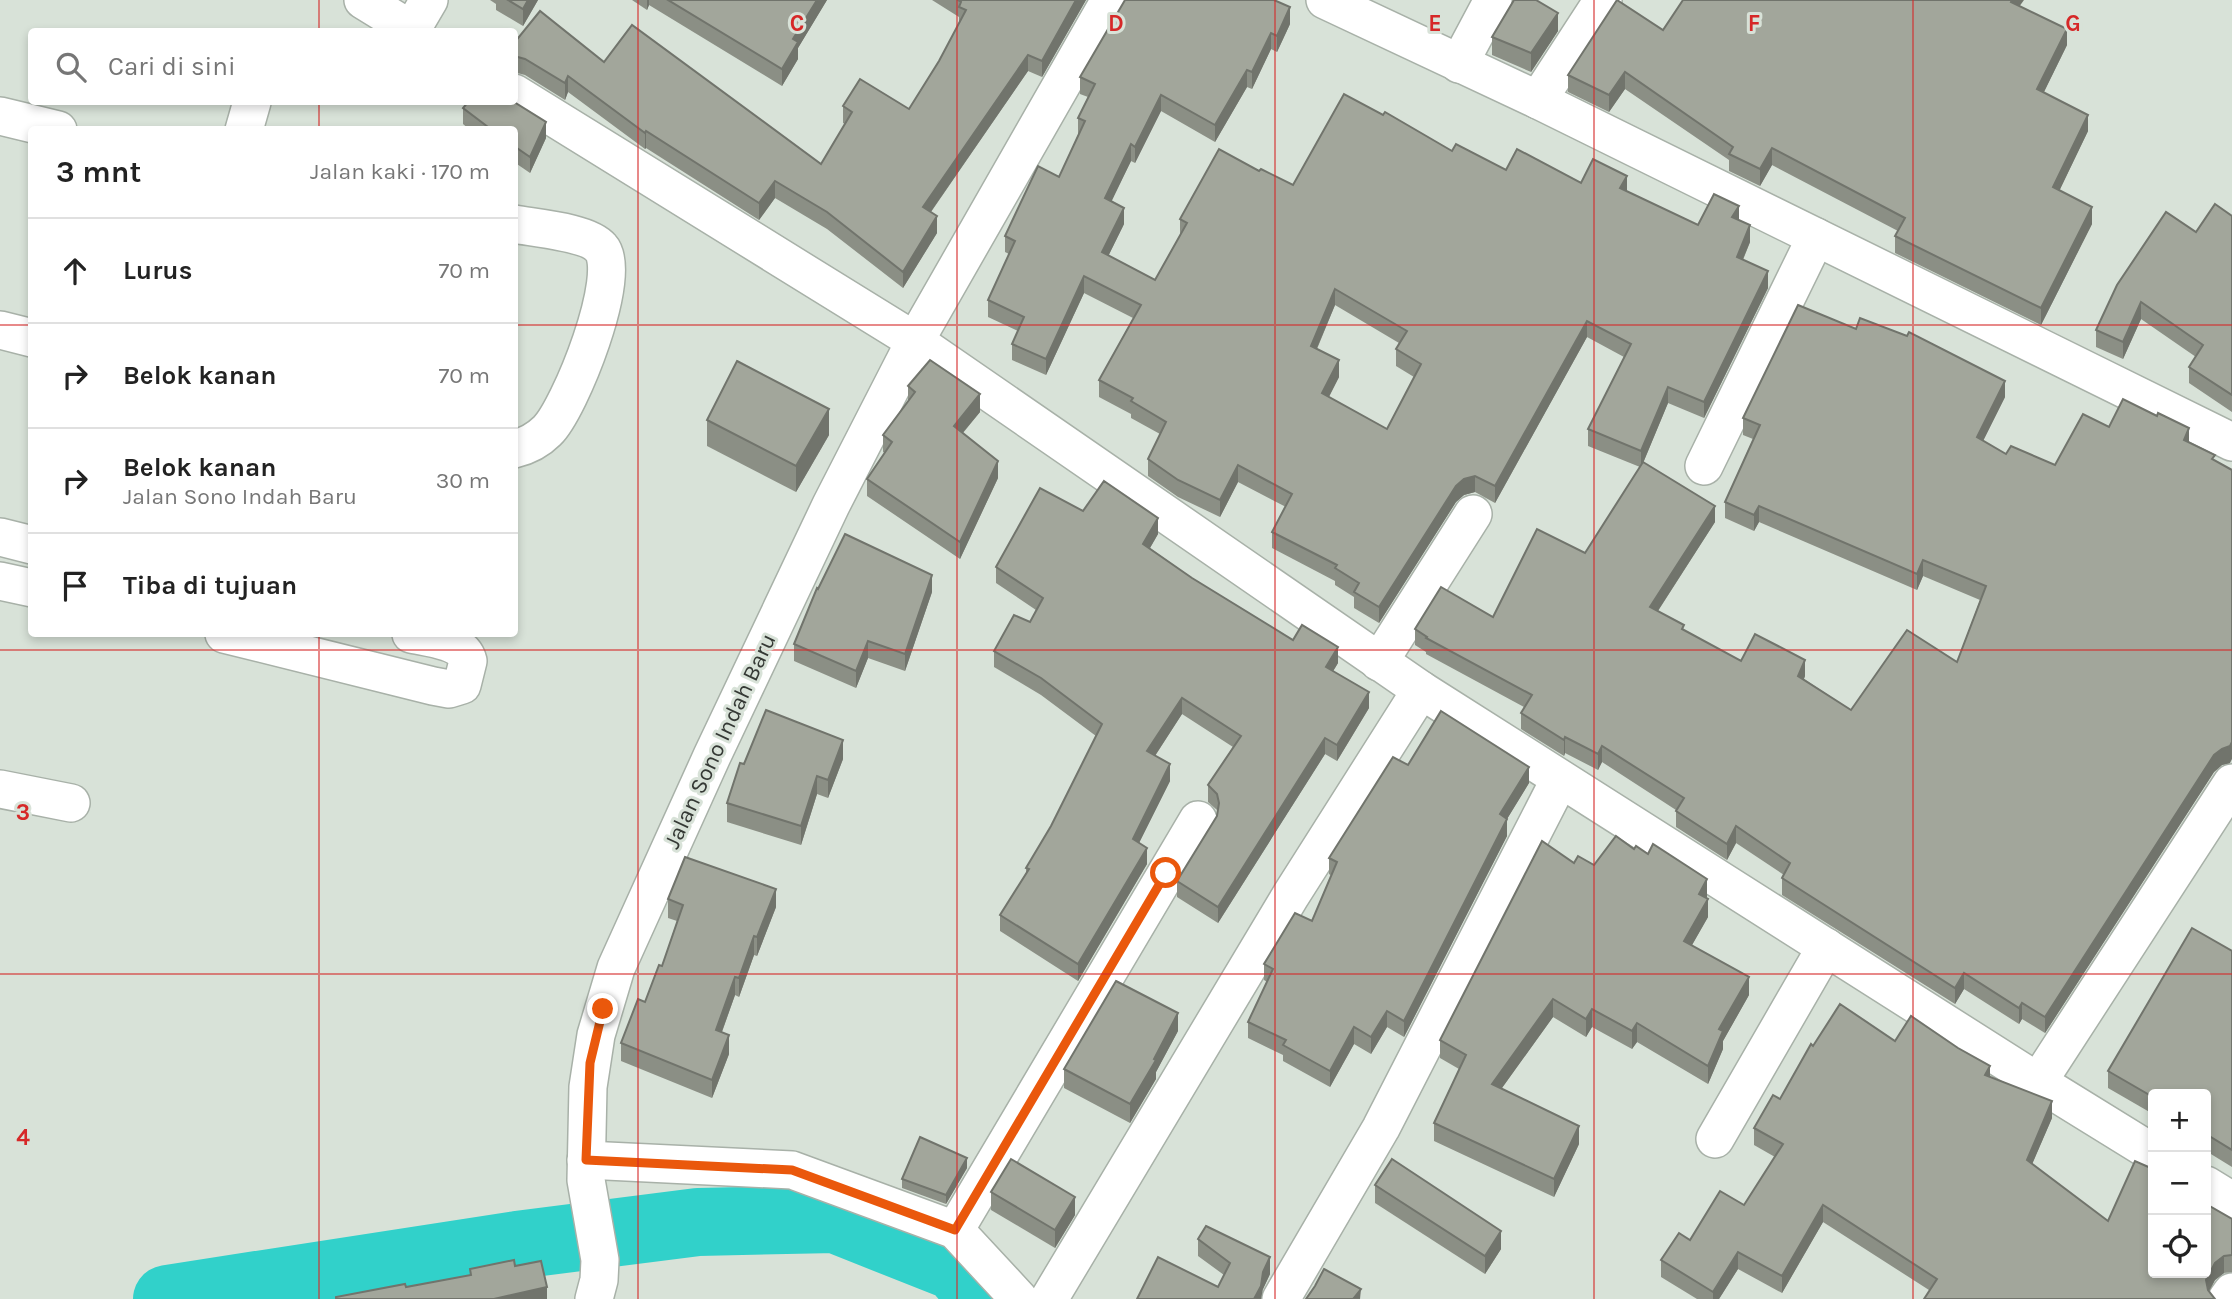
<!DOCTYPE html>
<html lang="id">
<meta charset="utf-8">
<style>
:root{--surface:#fff;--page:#f2f2f2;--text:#222;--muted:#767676;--line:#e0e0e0}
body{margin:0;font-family:Karla,sans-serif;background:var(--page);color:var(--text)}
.controls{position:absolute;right:21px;bottom:21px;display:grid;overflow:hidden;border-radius:7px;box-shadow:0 4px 10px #0003}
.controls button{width:63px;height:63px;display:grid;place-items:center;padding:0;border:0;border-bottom:2px solid var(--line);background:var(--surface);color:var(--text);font:35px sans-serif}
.stop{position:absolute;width:21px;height:21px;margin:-16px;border:5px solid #ea580c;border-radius:50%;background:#fff}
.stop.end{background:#ea580c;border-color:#fff;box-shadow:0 2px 7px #0008}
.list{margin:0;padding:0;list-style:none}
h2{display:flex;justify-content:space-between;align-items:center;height:91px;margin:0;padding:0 28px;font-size:30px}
h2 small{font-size:23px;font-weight:400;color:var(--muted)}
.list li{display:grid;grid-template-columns:46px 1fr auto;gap:21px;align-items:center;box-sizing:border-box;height:105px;padding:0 28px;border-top:2px solid var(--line)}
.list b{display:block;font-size:26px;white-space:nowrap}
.list p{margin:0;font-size:23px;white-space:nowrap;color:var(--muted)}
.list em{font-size:23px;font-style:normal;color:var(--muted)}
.icon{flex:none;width:38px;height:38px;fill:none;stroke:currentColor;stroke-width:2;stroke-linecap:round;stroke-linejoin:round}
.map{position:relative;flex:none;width:2232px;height:1299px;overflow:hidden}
.search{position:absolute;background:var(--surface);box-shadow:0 4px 10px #0003;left:28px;top:28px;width:490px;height:77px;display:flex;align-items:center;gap:18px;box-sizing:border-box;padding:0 24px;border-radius:7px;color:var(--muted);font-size:26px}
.panel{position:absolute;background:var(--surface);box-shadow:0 4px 10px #0003;left:28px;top:126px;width:490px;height:511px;border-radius:7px}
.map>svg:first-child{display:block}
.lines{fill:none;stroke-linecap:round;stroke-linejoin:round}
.river{stroke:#31d1ca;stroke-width:68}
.street-casing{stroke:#a8b1a8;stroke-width:40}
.street{stroke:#fff;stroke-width:37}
.wall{fill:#8b8f85;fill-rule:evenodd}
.shaded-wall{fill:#71746c}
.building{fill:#a2a69b;stroke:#71746c;stroke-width:2;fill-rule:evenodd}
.route{stroke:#ea580c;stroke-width:9}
.grid{fill:none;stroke:#d62828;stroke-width:2;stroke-opacity:0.55}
.labels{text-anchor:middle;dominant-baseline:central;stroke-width:6;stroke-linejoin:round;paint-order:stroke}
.street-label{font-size:23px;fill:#353935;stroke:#d8e2d8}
.grid-label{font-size:23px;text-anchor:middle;font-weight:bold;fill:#d62828;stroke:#d8e2d8;stroke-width:6;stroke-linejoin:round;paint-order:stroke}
</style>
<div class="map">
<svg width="2232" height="1299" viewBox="0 0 2232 1299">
<rect width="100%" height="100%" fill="#d8e2d8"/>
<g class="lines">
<polyline class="river" points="167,1299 517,1245 698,1222 835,1219 956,1267 983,1299"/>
<g class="street-casing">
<g id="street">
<polyline points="363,0 415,32"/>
<polyline points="1325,0 1538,100 2232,442"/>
<polyline points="412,29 429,0"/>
<polyline points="1459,64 1493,0"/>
<polyline points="514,93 915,341 1421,690 2038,1082 2153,1153"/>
<polyline points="1538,100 1603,0"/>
<polyline points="0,116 58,130"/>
<polyline points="244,130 252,102"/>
<path d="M514,224C535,228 588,232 601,248C624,273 570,409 547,431C538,440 527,446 514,449"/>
<polyline points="0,330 32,338"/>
<polyline points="1704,466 1816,237"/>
<polyline points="0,537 32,545"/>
<polyline points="0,581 32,588"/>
<path d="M224,634L433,686L449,689L462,685L468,661C463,640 428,638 411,634"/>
<polyline points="1379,662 1473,514"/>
<polyline points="0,789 71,803"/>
<polyline points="2038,1082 2232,783"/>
<polyline points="1715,1139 1826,947"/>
<polyline points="586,1160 792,1170 955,1230 1019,1299"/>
<polyline points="2206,1185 2232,1201"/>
<polyline points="955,1230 1198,820"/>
<polyline points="594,1299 599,1280 600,1260 586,1180 588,1087 596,1035 616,968 712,756 831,505 915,341 1110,0"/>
<polyline points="1049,1299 1291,895 1421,690"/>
<polyline points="1281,1299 1381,1128 1560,779"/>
<polyline points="2227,1299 2232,1292"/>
</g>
</g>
<use href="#street" class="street"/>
</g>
<g class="wall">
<polygon points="490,0 538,0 523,26 496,10 496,4"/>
<polygon points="632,0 827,0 798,48 798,59 782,86 649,5 647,10"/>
<polygon points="932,0 1086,0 1042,77 1028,71 931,212 937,233 903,288 827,229 775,198 759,220 646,148 645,149 568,92 565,100 525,75 514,72 514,43 604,62 821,164 845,124 843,123 843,106 909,109 939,61 959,23 959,17"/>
<polygon points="2020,6 2067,45 2044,92 2088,131 2059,191 2092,224 2041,325 1895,253 1895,236 1898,231 1772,165 1760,186 1729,171 1729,160 1625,89 1609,112 1568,92 1568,75 1663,30"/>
<path d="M1290,24L1277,52L1271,49L1252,89L1247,87L1215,142L1161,111L1135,163L1131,161L1111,201L1124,224L1108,256L1155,280L1180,235V219L1259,171L1293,185L1383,115L1452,151L1506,170L1627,191L1698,225L1739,220L1750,242L1743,260L1768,288L1704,418L1668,403L1643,463L1715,522L1658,611L1684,630L1741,661L1805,676L1804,679L1851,710L1957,662L1980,600L1923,576L1917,590L1759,522L1754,531L1725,518V502L1753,439L1743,435V418L2005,397L1983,441L2006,454L2055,465L2109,427L2189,442L2215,461L2230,763L2222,765L2214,772L2045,1033L2022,1019L2019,1024L1964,989L1955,1004L1782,895V878L1784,875L1736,843L1727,860L1676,827V810L1602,762L1598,770L1565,753L1564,756L1521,729V713L1524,707L1426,654V652L1415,645V629L1493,617L1585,553L1640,467L1588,446V429L1624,357L1587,337L1495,503L1475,492L1464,495L1456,502L1379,623L1354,608V597L1335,585V581L1272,548V532L1286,507L1238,482L1220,517L1178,497L1148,476V459L1160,434L1131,418V414L1099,397V380L1133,318L1084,293L1046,375L1012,360V344L1018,331L988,317V300L1009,254L1005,252V236L1059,177L1078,135V118L1088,97L1080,94V77ZM1335,305L1399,343L1396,349V366L1414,377L1387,429L1329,397L1339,377L1317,349Z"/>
<polygon points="1558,31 1531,72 1492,55 1492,37"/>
<polygon points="463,108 546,138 530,173 514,162 514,130 470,130 463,124"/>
<polygon points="2232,216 2232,412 2189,383 2189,367 2196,357 2141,319 2123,359 2096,347 2096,330"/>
<polygon points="908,386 980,412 963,433 998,478 960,559 867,496 867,479 885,453 883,452 883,435 908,401"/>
<polygon points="707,420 829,435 796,492 707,446"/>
<polygon points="1083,511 1158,534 1150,548 1192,578 1293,640 1338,663 1333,671 1369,708 1337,761 1325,754 1218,923 1177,897 1177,881 1217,816 1217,810 1208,802 1208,785 1233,747 1182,714 1155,756 1170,781 1139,843 1147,864 1078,981 1000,931 1000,915 1026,873 1026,868 1051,826 1096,736 1041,695 994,667 994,651 1030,622 1036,610 996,583 996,567"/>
<polygon points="932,592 905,671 868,658 856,688 794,661 794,644"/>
<polygon points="843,759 828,798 817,794 801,845 727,822 727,803 744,764"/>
<polygon points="1408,765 1529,783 1507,819 1507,836 1404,1037 1387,1027 1371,1054 1354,1044 1330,1087 1283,1061 1283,1055 1248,1038 1248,1022 1267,982 1264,980 1264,964 1312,921 1332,876 1329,874 1329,858"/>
<polygon points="1634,849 1707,897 1708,917 1692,945 1749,995 1723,1041 1723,1049 1708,1084 1637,1042 1632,1049 1592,1027 1586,1037 1553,1017 1501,1089 1579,1144 1554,1197 1434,1141 1434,1123 1459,1069 1440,1058 1440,1040 1574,863 1594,865"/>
<polygon points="668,899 776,907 757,956 754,955 739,997 735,995 722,1032 729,1054 712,1098 621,1061 621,1043 645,1002 662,966 677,921 668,918"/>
<polygon points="2232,951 2232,1167 2206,1151 2206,1094 2153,1094 2153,1114 2108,1088 2108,1071"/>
<polygon points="1178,1031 1156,1072 1156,1079 1130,1123 1064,1088 1064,1069"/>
<polygon points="1895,1041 1990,1077 2052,1118 2032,1164 2153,1273 2232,1219 2232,1272 2224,1273 2215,1280 2209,1292 1929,1290 1823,1222 1782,1293 1738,1269 1719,1299 1697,1299 1661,1277 1661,1260 1690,1240 1744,1205 1775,1157 1754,1145 1754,1128 1780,1099 1813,1046"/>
<polygon points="967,1168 946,1204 902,1188 902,1179"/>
<polygon points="1375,1185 1501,1249 1485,1274 1375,1203"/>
<polygon points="991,1192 1075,1215 1055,1248 991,1210"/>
<polygon points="1198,1239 1270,1274 1263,1289 1218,1287 1224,1275 1198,1256"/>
</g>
<g class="shaded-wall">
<polygon points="528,0 538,0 523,26 523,9"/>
<polygon points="647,0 649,0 649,5 647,10"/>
<polygon points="817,0 827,0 798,48 798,59 782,86 782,69 793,39"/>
<polygon points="1076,0 1086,0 1042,77 1042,61"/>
<polygon points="2012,0 2024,0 2011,18 2011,2"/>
<polygon points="1290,7 1290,24 1277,52 1277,36"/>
<polygon points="1558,13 1558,31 1531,72 1531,53"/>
<polygon points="2067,29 2067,45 2037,106 2037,89"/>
<polygon points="1271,33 1271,49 1252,89 1252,72"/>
<polygon points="1028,55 1028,71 923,223 923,207"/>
<polygon points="1247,70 1247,87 1215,142 1215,125"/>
<polygon points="1625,72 1625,89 1609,112 1609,95"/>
<polygon points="568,76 568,92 565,100 565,83"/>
<polygon points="1161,95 1161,111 1135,163 1135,147"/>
<polygon points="2088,115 2088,131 2053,204 2053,187"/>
<polygon points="546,122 546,138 530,173 530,157"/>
<polygon points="646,131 646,148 645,149 645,133"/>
<polygon points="1131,144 1131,161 1105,215 1105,198"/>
<polygon points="1772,148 1772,165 1760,186 1760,169"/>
<polygon points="1627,176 1627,193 1620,188"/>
<polygon points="775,181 775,198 759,220 759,203"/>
<polygon points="1739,206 1739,222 1732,217"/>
<polygon points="2092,207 2092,224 2041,325 2041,308"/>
<polygon points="1124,208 1124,224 1102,269 1102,252"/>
<polygon points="937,216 937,233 903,288 903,272"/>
<polygon points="1750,225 1750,242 1737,273 1737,257"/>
<polygon points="1768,271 1768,288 1704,418 1704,402"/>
<polygon points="1084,276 1084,293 1046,375 1046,359"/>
<polygon points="1335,289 1335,305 1311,362 1311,346"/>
<polygon points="2141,302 2141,319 2123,359 2123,342"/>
<polygon points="1587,321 1587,337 1495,503 1495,486"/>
<polygon points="1339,360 1339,377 1322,410 1322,393"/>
<polygon points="2005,381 2005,397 1977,453 1977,437"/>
<polygon points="1668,387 1668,403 1641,468 1641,451"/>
<polygon points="980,394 980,412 954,443 954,426"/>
<polygon points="829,409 829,435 796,492 796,466"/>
<polygon points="2189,428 2189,444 2184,440"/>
<polygon points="998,461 998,478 960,559 960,542"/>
<polygon points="1238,465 1238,482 1220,517 1220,500"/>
<polygon points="1475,476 1475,492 1464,495 1456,502 1379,623 1379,607 1456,486 1464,479"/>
<polygon points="1715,506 1715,522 1650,623 1650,607"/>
<polygon points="1759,506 1759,522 1754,531 1754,515"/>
<polygon points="1158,518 1158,534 1143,560 1143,544"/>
<polygon points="1923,560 1923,576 1917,590 1917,574"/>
<polygon points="932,575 932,592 905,671 905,654"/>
<polygon points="868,641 868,658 856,688 856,671"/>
<polygon points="1338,647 1338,663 1326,683 1326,667"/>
<polygon points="1805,660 1805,676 1798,692 1798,676"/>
<polygon points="1369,692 1369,708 1337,761 1337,745"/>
<polygon points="1182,698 1182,714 1147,768 1147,751"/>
<polygon points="1565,737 1565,753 1564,756 1564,740"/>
<polygon points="1325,738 1325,754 1218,923 1218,907"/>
<polygon points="843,740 843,759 828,798 828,780"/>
<polygon points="2232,742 2232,759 2230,763 2222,765 2214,772 2045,1033 2045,1017 2214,755 2222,749"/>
<polygon points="1602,746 1602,762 1598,770 1598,754"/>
<polygon points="1170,764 1170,781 1133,855 1133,839"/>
<polygon points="1529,767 1529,783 1507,819 1507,836 1404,1037 1404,1021 1500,814"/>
<polygon points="817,776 817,794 801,845 801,826"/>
<polygon points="1736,826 1736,843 1727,860 1727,844"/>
<polygon points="1147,848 1147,864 1078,981 1078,964"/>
<polygon points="1707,879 1707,897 1699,912 1699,894"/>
<polygon points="776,889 776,907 757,956 757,937"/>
<polygon points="1708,899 1708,917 1684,959 1684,941"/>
<polygon points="754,936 754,955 739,997 739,978"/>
<polygon points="1964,973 1964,989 1955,1004 1955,988"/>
<polygon points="735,977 735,995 716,1048 716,1030"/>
<polygon points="1749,977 1749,995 1723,1041 1723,1049 1708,1084 1708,1066 1719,1029"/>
<polygon points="1553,999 1553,1017 1492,1102 1492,1084"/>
<polygon points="2022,1003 2022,1019 2019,1024 2019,1008"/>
<polygon points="1592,1009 1592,1027 1586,1037 1586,1019"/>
<polygon points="1387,1011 1387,1027 1371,1054 1371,1037"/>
<polygon points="1178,1013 1178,1031 1156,1072 1156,1079 1130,1123 1130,1104"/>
<polygon points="1637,1023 1637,1042 1632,1049 1632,1031"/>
<polygon points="1354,1027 1354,1044 1330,1087 1330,1071"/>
<polygon points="729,1035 729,1054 712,1098 712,1080"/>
<polygon points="1990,1066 1990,1083 1985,1075"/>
<polygon points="2052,1101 2052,1118 2027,1176 2027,1160"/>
<polygon points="1579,1126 1579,1144 1554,1197 1554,1179"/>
<polygon points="967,1158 967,1168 946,1204 946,1195"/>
<polygon points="1075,1197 1075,1215 1055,1248 1055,1230"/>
<polygon points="1823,1205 1823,1222 1782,1293 1782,1276"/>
<polygon points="1501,1231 1501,1249 1485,1274 1485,1256"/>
<polygon points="1738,1252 1738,1269 1719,1299 1713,1299 1713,1292"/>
<polygon points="2224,1256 2224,1273 2215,1280 2206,1296 2206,1280 2215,1263"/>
<polygon points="1270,1257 1270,1274 1263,1289 1261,1299 1254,1299 1263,1272"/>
<polygon points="547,1287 547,1299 494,1299"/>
<polygon points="1361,1289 1360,1299 1353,1299"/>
</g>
<g class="building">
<polygon points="508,0 528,0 523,9"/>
<polygon points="668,0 817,0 793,39 798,42 782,69"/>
<polygon points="958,0 1076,0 1042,61 1028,55 923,207 937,216 903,272 827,212 775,181 759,203 646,131 645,133 568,76 565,83 525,59 514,56 514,43 540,11 604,62 632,25 821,164 852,112 843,106 860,79 909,109 939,61 966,10 959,7 961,2"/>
<path d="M1125,0H1274L1290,7L1277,36L1271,33L1252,72L1247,70L1215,125L1161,95L1135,147L1131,144L1105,198L1124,208L1102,252L1155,280L1187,223L1180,219L1219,149L1259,171L1261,169L1293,185L1344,94L1383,115L1385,112L1452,151L1456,144L1506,170L1517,149L1581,183L1593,159L1627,176L1620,188L1698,225L1714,194L1739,206L1732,217L1750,225L1737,257L1768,271L1704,402L1668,387L1641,451L1588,429L1631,344L1587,321L1495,486L1475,476L1464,479L1456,486L1379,607L1354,592L1359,583L1335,568L1337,565L1272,532L1292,494L1238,465L1220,500L1178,480L1148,459L1166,422L1131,401L1133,398L1099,380L1141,305L1084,276L1046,359L1012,344L1024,317L988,300L1015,241L1005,236L1038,166L1059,177L1085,121L1078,118L1095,84L1080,77ZM1335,289L1407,331L1396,349L1421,364L1387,429L1322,393L1339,360L1311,346Z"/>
<polygon points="1514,0 1536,0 1558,13 1531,53 1492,37"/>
<polygon points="1617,0 1663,30 1683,0 2012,0 2011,2 2067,29 2037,89 2088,115 2053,187 2092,207 2041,308 1895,236 1905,218 1772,148 1760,169 1729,154 1733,147 1625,72 1609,95 1568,75"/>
<polygon points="468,102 514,102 546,122 530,157 514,146 514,130 492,130 463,108"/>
<polygon points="2215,204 2232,216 2232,395 2189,367 2203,345 2141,302 2123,342 2096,330 2117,285 2166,212 2196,232"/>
<polygon points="1798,305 1856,329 1860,318 1907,336 1909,332 2005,381 1977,437 2006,454 2011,446 2055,465 2083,414 2109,427 2123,399 2157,416 2158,413 2189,428 2184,440 2215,455 2212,459 2232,470 2232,742 2230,746 2222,749 2214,755 2045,1017 2022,1003 2019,1008 1964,973 1955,988 1782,878 1790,863 1736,826 1727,844 1676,811 1684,798 1602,746 1598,754 1565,737 1564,740 1521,713 1532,695 1426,638 1427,637 1415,629 1441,587 1493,617 1537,529 1585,553 1643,462 1715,506 1650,607 1684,625 1682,629 1741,661 1755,634 1805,660 1798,676 1851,710 1907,630 1957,662 1986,586 1923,560 1917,574 1759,506 1754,515 1725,502 1760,425 1743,418"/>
<polygon points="930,360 980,394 954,426 998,461 960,542 867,479 892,442 883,435 915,392 908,386"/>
<polygon points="737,361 829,409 796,466 707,420"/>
<polygon points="1104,481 1158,518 1143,544 1192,578 1293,640 1302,625 1338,647 1326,667 1369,692 1337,745 1325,738 1218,907 1177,881 1217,816 1219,803 1217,794 1208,785 1241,736 1182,698 1147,751 1170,764 1133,839 1147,848 1078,964 1000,915 1029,869 1026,868 1051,826 1102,724 1041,678 994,651 1014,615 1030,622 1043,598 996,567 1040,488 1083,511"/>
<polygon points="845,534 932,575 905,654 868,641 856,671 794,644 817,588 818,589"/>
<polygon points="766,710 843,740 828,780 817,776 801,826 727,803 740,763 744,764"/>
<polygon points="1441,711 1529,767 1500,814 1507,819 1404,1021 1387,1011 1371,1037 1354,1027 1330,1071 1283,1045 1286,1040 1248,1022 1273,969 1264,964 1295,913 1312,921 1337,862 1329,858 1393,757 1408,765"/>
<polygon points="1616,836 1634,849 1636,846 1648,854 1653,844 1707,879 1699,894 1708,899 1684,941 1749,977 1719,1029 1723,1031 1708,1066 1637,1023 1632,1031 1592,1009 1586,1019 1553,999 1492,1084 1579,1126 1554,1179 1434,1123 1466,1055 1440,1040 1542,841 1574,863 1578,856 1594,865"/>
<polygon points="685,857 776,889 757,937 754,936 739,978 735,977 716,1030 729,1035 712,1080 621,1043 638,999 645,1002 659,965 662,966 683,905 668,899"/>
<polygon points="2192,928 2232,951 2232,1150 2206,1134 2206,1094 2153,1094 2153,1097 2108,1071"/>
<polygon points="1116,981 1178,1013 1154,1059 1156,1060 1130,1104 1064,1069"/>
<polygon points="1840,1004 1895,1041 1911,1016 1958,1048 1990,1066 1985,1075 2052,1101 2027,1160 2108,1221 2135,1161 2153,1169 2153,1273 2206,1273 2206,1204 2232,1219 2232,1255 2224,1256 2215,1263 2206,1280 2208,1290 2215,1299 1924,1299 1937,1279 1823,1205 1782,1276 1738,1252 1713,1292 1661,1260 1679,1233 1690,1240 1720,1191 1744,1205 1783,1144 1754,1128 1773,1095 1780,1099 1811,1044 1813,1046"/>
<polygon points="920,1137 967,1158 946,1195 902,1179"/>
<polygon points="1011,1159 1075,1197 1055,1230 991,1192"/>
<polygon points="1392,1159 1501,1231 1485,1256 1375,1185"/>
<polygon points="1206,1226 1270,1257 1263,1272 1261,1286 1254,1299 1137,1299 1158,1257 1218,1287 1230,1263 1198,1239"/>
<polygon points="514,1260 515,1266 541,1261 547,1287 494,1299 336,1299 336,1297 405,1284 406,1287 471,1275 470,1269"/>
<polygon points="1324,1269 1361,1289 1353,1299 1306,1299 1315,1286"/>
</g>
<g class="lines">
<polyline class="route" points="603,1009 590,1063 586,1160 792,1170 955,1230 1166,873"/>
</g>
<path class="grid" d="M319,0V32M638,0V1299M957,0V1299M1275,0V1299M1594,0V1299M1913,0V1299M319,102V130M0,325H32M514,325H2232M319,634V1299M0,650H2232M0,974H2232"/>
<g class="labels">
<g class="street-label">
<text transform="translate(720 741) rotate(-65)">Jalan Sono Indah Baru</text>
</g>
</g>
<g class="grid-label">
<text x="797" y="31">C</text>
<text x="1116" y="31">D</text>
<text x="1435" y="31">E</text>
<text x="1754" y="31">F</text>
<text x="2073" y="31">G</text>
<text x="23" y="820">3</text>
<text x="23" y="1145">4</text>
</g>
</svg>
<div class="controls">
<button>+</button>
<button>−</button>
<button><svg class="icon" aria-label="locate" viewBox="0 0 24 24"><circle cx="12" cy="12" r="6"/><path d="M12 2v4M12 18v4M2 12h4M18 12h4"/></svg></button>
</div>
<div class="stop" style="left:1166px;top:873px"></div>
<div class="stop end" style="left:603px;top:1009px"></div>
<div class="search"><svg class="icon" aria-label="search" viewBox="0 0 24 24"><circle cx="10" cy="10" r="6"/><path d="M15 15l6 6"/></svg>Cari di sini</div>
<section class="panel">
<h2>3 mnt<small>Jalan kaki · 170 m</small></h2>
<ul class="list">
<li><svg class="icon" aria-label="ahead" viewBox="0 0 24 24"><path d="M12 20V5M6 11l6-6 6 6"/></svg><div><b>Lurus</b></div><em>70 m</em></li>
<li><svg class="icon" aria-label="right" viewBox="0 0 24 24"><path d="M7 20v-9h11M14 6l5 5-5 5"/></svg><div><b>Belok kanan</b></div><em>70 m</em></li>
<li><svg class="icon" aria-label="right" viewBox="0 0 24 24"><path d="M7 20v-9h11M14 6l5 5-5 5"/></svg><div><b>Belok kanan</b><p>Jalan Sono Indah Baru</p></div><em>30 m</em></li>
<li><svg class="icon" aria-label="arrive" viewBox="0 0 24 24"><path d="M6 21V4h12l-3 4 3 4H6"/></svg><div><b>Tiba di tujuan</b></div></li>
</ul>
</section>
</div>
